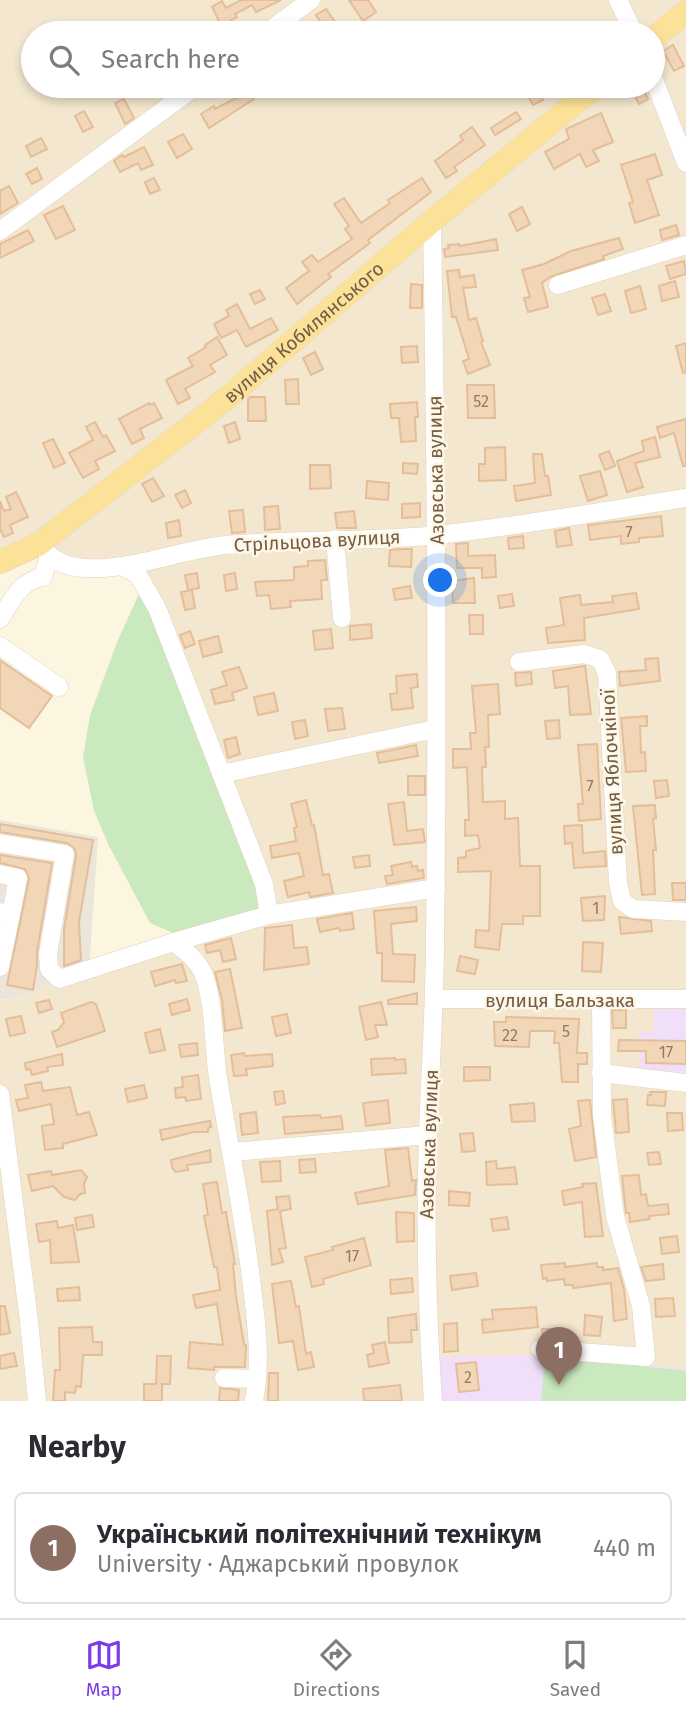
<!DOCTYPE html>
<meta charset="utf-8">
<style>
:root{--surface:#fff;--page:#f7f7f7;--text:#2b2b33;--muted:#7c7c81;--line:#e1e1e2;--accent:#7c3aed}
body{margin:0;font-family:"Fira Sans",sans-serif;background:var(--page);color:var(--text)}
.you{position:absolute;left:441px;top:581px;width:24px;height:24px;margin:-18px;border:5px solid #fff;border-radius:50%;background:#1a73e8;box-shadow:0 0 0 10px #1a73e833}
.badge{display:grid;place-items:center;width:46px;height:46px;border-radius:50%;background:var(--accent);color:#fff;font-size:23px;font-weight:700}
.pin{position:absolute;translate:-50% -58px;filter:drop-shadow(0 2px 4px #0008)}
.pin::after{content:'';position:absolute;top:37px;width:24px;height:21px;background:inherit;clip-path:polygon(0 0,100% 0,50% 100%)}
.list{margin:0;padding:0;list-style:none}
h2{display:flex;justify-content:space-between;align-items:center;height:91px;margin:0;padding:0 28px;font-size:30px}
h2 small{font-size:23px;font-weight:400;color:var(--muted)}
.list li{display:grid;grid-template-columns:46px 1fr auto;gap:21px;align-items:center;box-sizing:border-box;height:112px;margin:0 14px 14px;padding:0 14px;border:2px solid var(--line);border-radius:10px}
.list b{display:block;font-size:26px;white-space:nowrap}
.list p{margin:0;font-size:23px;white-space:nowrap;color:var(--muted)}
.list em{font-size:23px;font-style:normal;color:var(--muted)}
.icon{flex:none;width:38px;height:38px;fill:none;stroke:currentColor;stroke-width:2;stroke-linecap:round;stroke-linejoin:round}
.map{position:relative;flex:none;width:686px;height:1401px;overflow:hidden}
.search{position:absolute;background:var(--surface);box-shadow:0 4px 10px #0003;left:21px;right:21px;top:21px;height:77px;display:flex;align-items:center;gap:18px;box-sizing:border-box;padding:0 24px;border-radius:38px;color:var(--muted);font-size:26px}
.sheet{height:217px;background:var(--surface)}
nav{display:flex;justify-content:space-around;align-items:center;box-sizing:border-box;height:98px;border-top:2px solid var(--line);background:var(--surface);font-size:19px;color:var(--muted)}
nav a{display:grid;justify-items:center;gap:4px}
nav .on{color:var(--accent)}
.map>svg:first-child{display:block}
.residential{fill:#f4e7cf}
.industrial{fill:#ebe5dc}
.education{fill:#f1def8}
.green{fill:#cbe9bf}
.building{fill:#f2d6b8;stroke:#e4be98;stroke-width:2}
.lines{fill:none;stroke-linecap:round;stroke-linejoin:round}
.minor-casing{stroke:#e0d1bd;stroke-width:19}
.major-casing{stroke:#e0dbd7;stroke-width:24}
.minor{stroke:#fff;stroke-width:18}
.major{stroke:#fce298;stroke-width:23}
.labels{text-anchor:middle;dominant-baseline:central;stroke-width:5;stroke-linejoin:round;paint-order:stroke}
.number-label{font-size:16px;fill:#937a64}
.street-label{font-size:19px;fill:#735c48;stroke:#fff8e7}
</style>
<div class="map">
<svg width="686" height="1401" viewBox="0 0 686 1401">
<rect width="100%" height="100%" fill="#fcf5e0"/>
<g class="residential">
<polygon points="0,0 686,0 686,12 653,33 33,33 33,86 653,86 686,163 686,1401 0,1401 0,1001 15,998 59,979 269,915 138,575 97,568 39,544 0,562"/>
<polygon points="686,20 686,144 653,58 653,48"/>
</g>
<polygon class="industrial" points="0,820 98,837 89,971 59,979 15,998 0,1000"/>
<g class="education">
<polygon points="654,1009 686,1009 686,1081 639,1076 639,1032 653,1032"/>
<polygon points="548,1355 686,1369 686,1401 433,1401 430,1357"/>
</g>
<g class="green">
<polygon points="143,585 259,887 261,915 173,933 150,923 109,846 94,811 83,757 90,715 118,640"/>
<polygon points="545,1356 686,1371 686,1401 541,1401"/>
</g>
<g class="building">
<polygon points="241,0 281,0 256,12 252,5 235,14 237,17 231,20 235,30 225,33 212,7 222,1 226,8"/>
<polygon points="349,0 368,0 376,12 363,21"/>
<polygon points="326,9 335,22 325,29 316,15"/>
<polygon points="673,45 684,66 674,71 663,51"/>
<polygon points="231,86 268,86 251,95 254,99 209,128 201,114 214,106 215,109 238,97"/>
<polygon points="522,86 535,86 543,100 533,105"/>
<polygon points="630,86 642,86 648,99 639,104"/>
<polygon points="124,99 134,118 125,124 115,103"/>
<polygon points="84,111 93,127 83,132 75,116"/>
<polygon points="516,112 521,119 495,135 491,128"/>
<polygon points="601,113 613,142 593,150 599,161 586,167 580,154 554,169 545,152 569,139 566,129"/>
<polygon points="472,127 485,145 454,167 457,171 446,178 435,161 463,140 460,136"/>
<polygon points="183,134 192,149 177,158 168,142"/>
<polygon points="41,138 47,149 31,157 26,146"/>
<polygon points="144,147 153,165 141,170 138,163 120,172 114,161 122,155 124,157"/>
<polygon points="655,154 662,175 647,180 659,215 635,223 629,203 633,202 621,165"/>
<polygon points="37,168 42,179 32,184 26,174"/>
<polygon points="154,178 160,190 150,194 145,182"/>
<polygon points="422,178 431,192 368,240 370,243 328,274 331,277 297,304 286,288 309,271 302,262 312,255 318,262 352,239 345,229 349,226 334,204 344,198 361,223 390,203 388,200"/>
<polygon points="9,186 18,203 0,214 0,191"/>
<polygon points="63,206 75,230 56,239 44,215"/>
<polygon points="522,207 530,224 517,231 509,214"/>
<polygon points="676,225 679,235 662,240 660,230"/>
<polygon points="28,230 34,241 0,258 0,244"/>
<polygon points="619,238 623,249 603,256 604,259 550,277 542,283 548,307 528,312 524,298 530,297 522,270 544,264 571,251"/>
<polygon points="496,239 498,250 445,257 444,249 449,248 448,245 459,244 460,246"/>
<polygon points="684,261 686,274 670,279 666,266"/>
<polygon points="459,270 460,277 474,275 476,287 463,288 469,320 476,318 483,341 481,342 490,365 468,374 463,361 469,359 456,317 452,317 447,271"/>
<polygon points="675,281 679,297 662,301 659,286"/>
<polygon points="411,284 422,285 422,308 410,308"/>
<polygon points="640,286 646,309 631,313 625,291"/>
<polygon points="260,290 265,299 255,304 250,294"/>
<polygon points="605,294 611,311 598,315 592,298"/>
<polygon points="237,304 250,329 271,318 278,330 246,347 237,330 221,338 214,324 229,316 226,310"/>
<polygon points="217,337 227,355 210,365 215,372 185,389 190,398 178,404 166,380 193,366 188,358 206,347 205,345"/>
<polygon points="686,343 686,372 683,373 676,346"/>
<polygon points="417,346 418,362 402,363 401,347"/>
<polygon points="315,352 323,369 311,375 303,358"/>
<polygon points="298,379 299,404 286,404 285,380"/>
<polygon points="467,385 494,385 495,418 468,418"/>
<polygon points="250,397 265,397 266,421 248,421 248,399"/>
<polygon points="417,402 418,417 415,417 416,441 401,442 399,418 391,418 390,404"/>
<polygon points="149,403 150,405 154,403 162,418 140,429 144,438 132,444 119,419"/>
<polygon points="686,419 686,466 683,466 674,433 660,438 657,427"/>
<polygon points="95,422 103,437 106,435 115,451 95,461 99,469 83,478 69,453 93,440 86,427"/>
<polygon points="235,422 240,439 229,443 224,426"/>
<polygon points="655,437 660,457 635,463 643,487 627,492 617,461 644,451 642,441"/>
<polygon points="53,439 65,463 54,468 43,443"/>
<polygon points="505,447 506,480 479,481 479,464 485,464 485,448"/>
<polygon points="609,451 615,466 605,470 599,455"/>
<polygon points="533,454 542,454 545,476 548,476 551,495 516,501 514,486 535,483"/>
<polygon points="403,463 418,464 417,474 403,473"/>
<polygon points="310,465 330,465 331,488 310,489"/>
<polygon points="600,471 607,495 588,501 580,476"/>
<polygon points="153,478 164,496 152,502 142,484"/>
<polygon points="367,481 389,483 388,500 366,498"/>
<polygon points="185,490 191,503 182,508 175,495"/>
<polygon points="16,492 28,517 10,525 13,533 4,537 0,529 0,501 4,511 11,509 6,497"/>
<polygon points="420,503 420,517 402,518 402,504"/>
<polygon points="278,506 280,529 265,530 264,507"/>
<polygon points="243,510 245,532 232,533 229,511"/>
<polygon points="354,511 356,528 337,528 335,513"/>
<polygon points="661,516 663,536 639,538 639,542 621,544 621,536 590,540 588,525"/>
<polygon points="179,520 181,536 168,538 166,523"/>
<polygon points="569,528 572,545 557,547 555,531"/>
<polygon points="523,536 524,548 509,549 508,538"/>
<polygon points="468,543 468,556 495,555 496,577 482,578 482,568 457,568 456,544"/>
<polygon points="404,549 412,549 411,567 389,566 390,550"/>
<polygon points="325,560 327,580 321,580 322,599 290,601 291,607 271,609 269,595 257,596 255,582 294,580 294,567 308,566 308,561"/>
<polygon points="197,573 199,588 188,590 185,575"/>
<polygon points="235,573 237,589 226,591 224,575"/>
<polygon points="474,578 475,603 453,603 452,581"/>
<polygon points="410,586 412,598 395,600 393,589"/>
<polygon points="192,590 195,608 185,610 181,592"/>
<polygon points="636,593 639,609 584,618 585,640 548,643 546,628 564,625 560,598 580,595 581,605 613,602 612,596"/>
<polygon points="512,594 514,606 500,608 498,596"/>
<polygon points="469,615 483,615 483,634 470,634"/>
<polygon points="371,624 372,638 350,640 350,626"/>
<polygon points="331,629 333,648 315,650 313,631"/>
<polygon points="190,631 195,644 185,648 180,635"/>
<polygon points="218,636 222,652 203,657 199,641"/>
<polygon points="658,658 660,681 620,686 619,672 646,670 645,659"/>
<polygon points="0,660 52,696 29,728 0,708"/>
<polygon points="585,666 591,714 570,715 568,686 555,688 553,671"/>
<polygon points="239,667 247,688 232,693 234,700 215,704 211,690 227,685 222,672"/>
<polygon points="531,672 532,684 516,686 515,673"/>
<polygon points="417,674 418,687 411,688 413,708 392,710 390,694 397,693 396,676"/>
<polygon points="498,684 500,714 488,715 489,747 485,747 486,767 482,767 483,802 505,801 505,819 518,818 520,866 540,866 540,916 523,916 523,924 502,924 499,950 475,947 476,930 489,931 491,871 458,872 458,858 466,857 466,851 480,848 478,835 465,836 465,820 469,820 467,767 453,768 453,749 471,749 470,733 476,733 472,686"/>
<polygon points="274,693 278,711 258,715 254,697"/>
<polygon points="342,708 345,729 328,731 325,709"/>
<polygon points="647,716 647,726 640,726 641,753 645,752 646,771 626,772 621,718"/>
<polygon points="305,720 308,736 295,739 292,722"/>
<polygon points="559,720 560,738 547,739 545,721"/>
<polygon points="236,737 240,754 228,758 224,740"/>
<polygon points="597,744 601,819 579,821 578,804 583,804 578,745"/>
<polygon points="416,745 418,756 379,763 377,753"/>
<rect x="408" y="776" width="17" height="19"/>
<polygon points="667,780 669,796 656,798 654,781"/>
<polygon points="306,800 312,825 314,825 323,875 329,874 333,893 310,897 309,892 288,897 284,881 304,876 299,853 272,858 270,846 296,841 294,828 297,827 291,804"/>
<polygon points="404,802 407,831 423,829 425,842 394,845 388,804"/>
<polygon points="655,805 656,818 653,819 656,850 653,850 655,894 642,895 633,806"/>
<polygon points="0,824 93,840 79,922 81,960 64,966 64,929 76,856 75,849 67,843 0,832"/>
<polygon points="582,825 583,853 605,851 606,866 574,868 572,843 565,844 564,826"/>
<polygon points="0,855 52,863 37,952 37,966 33,990 7,985 29,879 25,869 0,863"/>
<polygon points="369,855 370,866 355,868 353,857"/>
<polygon points="411,862 412,867 417,866 418,871 423,870 424,878 387,884 385,876 393,875 391,866"/>
<polygon points="672,883 686,883 686,900 673,900"/>
<polygon points="605,896 604,920 583,921 581,898"/>
<polygon points="416,907 417,921 391,924 393,954 415,955 414,982 382,981 382,953 377,953 374,911"/>
<polygon points="352,913 354,929 340,931 339,928 320,932 317,919"/>
<polygon points="619,917 651,921 652,931 621,934"/>
<polygon points="292,925 294,948 307,947 309,964 264,970 265,928"/>
<polygon points="231,938 236,959 223,962 220,950 207,953 205,945"/>
<polygon points="583,942 603,943 601,972 582,971"/>
<polygon points="460,956 478,960 475,974 457,971"/>
<polygon points="182,964 187,981 176,983 175,980 155,986 151,972"/>
<polygon points="230,969 242,1028 225,1031 222,1000 215,972"/>
<polygon points="417,993 417,1004 388,1004 388,1000"/>
<polygon points="187,999 190,1010 172,1015 169,1004"/>
<polygon points="49,1000 52,1009 39,1013 36,1003"/>
<polygon points="91,1002 96,1004 105,1031 57,1047 52,1032 58,1030 64,1022 61,1013"/>
<polygon points="381,1002 387,1025 375,1025 378,1037 366,1040 359,1007"/>
<polygon points="612,1010 626,1010 626,1028 613,1028"/>
<polygon points="287,1014 291,1033 276,1036 272,1017"/>
<polygon points="21,1016 25,1033 10,1036 6,1019"/>
<polygon points="506,1017 579,1019 577,1053 587,1053 587,1064 578,1064 578,1082 562,1082 559,1043 554,1043 555,1031 530,1031 529,1047 495,1046 494,1022 506,1022"/>
<polygon points="160,1029 165,1050 150,1053 145,1033"/>
<polygon points="619,1040 686,1041 686,1064 646,1063 646,1051 618,1051"/>
<polygon points="197,1043 198,1055 181,1057 179,1045"/>
<polygon points="244,1053 245,1056 272,1054 273,1066 246,1069 247,1075 234,1076 231,1055"/>
<polygon points="62,1054 63,1065 47,1067 48,1071 32,1075 30,1069 26,1070 25,1063"/>
<polygon points="395,1058 395,1060 405,1059 406,1073 372,1075 371,1059"/>
<polygon points="464,1067 490,1067 490,1080 464,1081"/>
<polygon points="198,1075 201,1099 186,1101 185,1097 176,1098 175,1088 183,1087 182,1077"/>
<polygon points="41,1082 43,1091 70,1087 77,1115 89,1112 97,1135 63,1144 63,1148 45,1150 42,1126 54,1124 51,1104 19,1111 16,1100 28,1098 25,1085"/>
<polygon points="144,1085 147,1098 128,1102 125,1089"/>
<polygon points="283,1091 285,1103 276,1105 274,1092"/>
<polygon points="650,1092 666,1092 665,1106 647,1105 648,1095 651,1095"/>
<polygon points="627,1099 629,1132 616,1133 613,1100"/>
<polygon points="388,1100 390,1123 366,1126 363,1103"/>
<polygon points="590,1100 596,1157 575,1161 569,1129 581,1126 578,1101"/>
<polygon points="534,1103 535,1121 512,1122 510,1105"/>
<polygon points="256,1112 258,1133 242,1135 240,1114"/>
<polygon points="667,1113 682,1113 683,1130 668,1131"/>
<polygon points="320,1115 321,1118 341,1116 343,1129 285,1134 283,1117"/>
<polygon points="210,1121 211,1127 208,1128 208,1132 194,1132 162,1140 160,1130"/>
<polygon points="473,1133 475,1151 462,1152 460,1134"/>
<polygon points="408,1148 412,1181 416,1180 415,1195 358,1204 355,1193 389,1186 385,1150"/>
<polygon points="210,1150 211,1162 187,1165 188,1170 175,1172 172,1167 171,1160"/>
<polygon points="659,1152 661,1164 649,1165 647,1153"/>
<polygon points="315,1159 316,1172 300,1173 299,1160"/>
<polygon points="280,1161 281,1181 262,1182 260,1162"/>
<polygon points="496,1161 497,1169 515,1167 517,1184 487,1185 486,1162"/>
<polygon points="81,1170 87,1177 84,1184 85,1193 80,1194 75,1200 64,1197 53,1186 32,1191 28,1175 51,1171 52,1175"/>
<polygon points="639,1175 641,1195 646,1194 648,1206 668,1204 669,1214 649,1216 650,1219 630,1222 629,1213 626,1213 622,1176"/>
<polygon points="217,1182 222,1213 226,1212 235,1264 233,1264 236,1297 244,1344 246,1345 245,1367 214,1367 214,1370 188,1368 190,1342 223,1345 217,1304 196,1308 193,1295 220,1290 217,1267 214,1267 204,1216 208,1215 203,1184"/>
<polygon points="596,1183 603,1236 585,1237 582,1202 564,1205 562,1191 583,1187 582,1184"/>
<polygon points="449,1191 470,1193 469,1206 449,1205"/>
<polygon points="289,1196 291,1209 280,1211 286,1248 279,1249 283,1262 272,1265 267,1211 278,1209 276,1197"/>
<polygon points="396,1212 414,1213 414,1241 397,1242"/>
<polygon points="92,1215 94,1227 77,1230 75,1218"/>
<polygon points="507,1217 509,1229 493,1231 491,1219"/>
<polygon points="57,1221 58,1228 73,1225 79,1262 51,1263 50,1240 39,1242 36,1224"/>
<polygon points="677,1236 679,1252 662,1254 660,1238"/>
<polygon points="364,1238 371,1265 323,1279 324,1284 312,1287 305,1257 333,1250 332,1247"/>
<polygon points="565,1263 565,1267 597,1263 597,1267 603,1267 603,1270 618,1268 624,1289 627,1319 614,1321 611,1283 573,1288 573,1285 565,1285 564,1279 547,1281 547,1278 543,1279 541,1265"/>
<polygon points="663,1264 664,1279 646,1281 641,1267"/>
<polygon points="476,1273 478,1286 452,1290 450,1276"/>
<polygon points="412,1278 413,1292 391,1294 390,1280"/>
<polygon points="291,1281 296,1307 299,1306 306,1354 311,1352 314,1367 298,1370 293,1341 279,1343 272,1284"/>
<polygon points="79,1287 80,1300 58,1301 57,1289"/>
<polygon points="673,1298 675,1316 656,1317 655,1299"/>
<polygon points="0,1306 5,1306 10,1333 0,1335"/>
<polygon points="536,1307 538,1327 483,1333 482,1320 493,1319 492,1310"/>
<polygon points="416,1314 417,1330 411,1330 412,1342 389,1343 388,1318"/>
<polygon points="585,1315 602,1317 600,1336 584,1335"/>
<polygon points="457,1323 458,1351 444,1352 444,1324"/>
<polygon points="92,1327 93,1342 102,1342 102,1355 83,1355 81,1387 76,1386 75,1393 65,1392 65,1401 53,1401 55,1370 60,1370 59,1328"/>
<polygon points="542,1329 556,1329 556,1339 543,1338"/>
<polygon points="385,1342 389,1363 369,1367 367,1355 374,1353 372,1345"/>
<polygon points="14,1353 17,1366 0,1369 0,1356"/>
<polygon points="157,1356 171,1356 170,1384 162,1384 162,1401 144,1401 144,1384 156,1384"/>
<polygon points="476,1362 479,1390 459,1392 456,1364"/>
<polygon points="269,1373 278,1373 278,1401 268,1401"/>
<polygon points="400,1385 402,1401 364,1401 363,1389"/>
<polygon points="220,1388 239,1390 238,1401 219,1401"/>
</g>
<g class="lines">
<g class="minor-casing">
<g id="minor">
<polyline points="618,0 634,33"/>
<polyline points="266,33 311,0"/>
<polyline points="653,77 686,163"/>
<path d="M432,221C436,460 438,699 435,939C435,1004 430,1069 428,1134C425,1223 427,1312 433,1401"/>
<polyline points="0,231 196,86"/>
<polyline points="558,285 686,245"/>
<polyline points="335,539 342,618"/>
<path d="M39,544C51,559 64,567 84,568C132,571 178,550 226,545C296,539 368,542 438,535C521,526 604,511 686,498"/>
<polyline points="122,566 138,575 157,608 264,884 269,915"/>
<path d="M0,619C12,600 20,581 43,577L49,556"/>
<polyline points="0,646 59,687"/>
<polyline points="519,662 584,654 600,659 607,673 618,882 622,901 633,909 686,912"/>
<polyline points="221,774 435,729"/>
<polyline points="0,843 65,854 48,954 49,969 59,979 174,942 269,915 436,888"/>
<polyline points="0,874 18,878 11,914"/>
<polyline points="0,912 11,914 0,967"/>
<path d="M174,942C187,952 199,961 205,978C215,1010 213,1045 218,1078C229,1145 243,1211 251,1279C256,1320 262,1360 254,1401"/>
<polyline points="435,999 686,999"/>
<polyline points="601,1073 686,1083"/>
<polyline points="0,1094 29,1321 37,1401"/>
<polyline points="232,1152 428,1135"/>
<polyline points="540,1349 646,1357 641,1306 615,1216 608,1162 602,1116 601,1000"/>
<polyline points="224,1378 257,1379"/>
</g>
</g>
<g class="major-casing">
<g id="major">
<polyline points="653,39 686,12"/>
<path id="s1" d="M0,562L39,544L226,399L432,221L596,86"/>
</g>
</g>
<use href="#minor" class="minor"/>
<use href="#major" class="major"/>
</g>
<g class="labels">
<g class="number-label">
<text x="481" y="401">52</text>
<text x="629" y="532">7</text>
<text x="590" y="786">7</text>
<text x="596" y="908">1</text>
<text x="566" y="1031">5</text>
<text x="510" y="1035">22</text>
<text x="666" y="1052">17</text>
<text x="352" y="1256">17</text>
<text x="468" y="1377">2</text>
</g>
<g class="street-label">
<text stroke="none"><textPath href="#s1" startOffset="382">вулиця Кобилянського</textPath></text>
<text transform="translate(436 470) rotate(-91)">Азовська вулиця</text>
<text transform="translate(317 541) rotate(-3)">Стрільцова вулиця</text>
<text transform="translate(612 772) rotate(-93)">вулиця Яблочкіної</text>
<text x="560" y="1000">вулиця Бальзака</text>
<text transform="translate(429 1144) rotate(-88)">Азовська вулиця</text>
</g>
</g>
</svg>
<div class="you"></div>
<div class="pin badge" style="left:559px;top:1385px;background:#8d6e63">1</div>
<div class="search"><svg class="icon" aria-label="search" viewBox="0 0 24 24"><circle cx="10" cy="10" r="6"/><path d="M15 15l6 6"/></svg>Search here</div>
</div>
<section class="sheet">
<h2>Nearby<small></small></h2>
<ul class="list">
<li><span class="badge" style="background:#8d6e63">1</span><div><b>Український політехнічний технікум</b><p>University · Аджарський провулок</p></div><em>440 m</em></li>
</ul>
</section>
<nav>
<a class="on"><svg class="icon" aria-label="map" viewBox="0 0 24 24"><path d="M3 6l6-2 6 2 6-2v14l-6 2-6-2-6 2zM9 4v14M15 6v14"/></svg>Map</a>
<a><svg class="icon" aria-label="directions" viewBox="0 0 24 24"><path d="M12 3l9 9-9 9-9-9zM9 14v-3h6M13 9l2 2-2 2"/></svg>Directions</a>
<a><svg class="icon" aria-label="saved" viewBox="0 0 24 24"><path d="M7 4h10v16l-5-4-5 4z"/></svg>Saved</a>
</nav>
